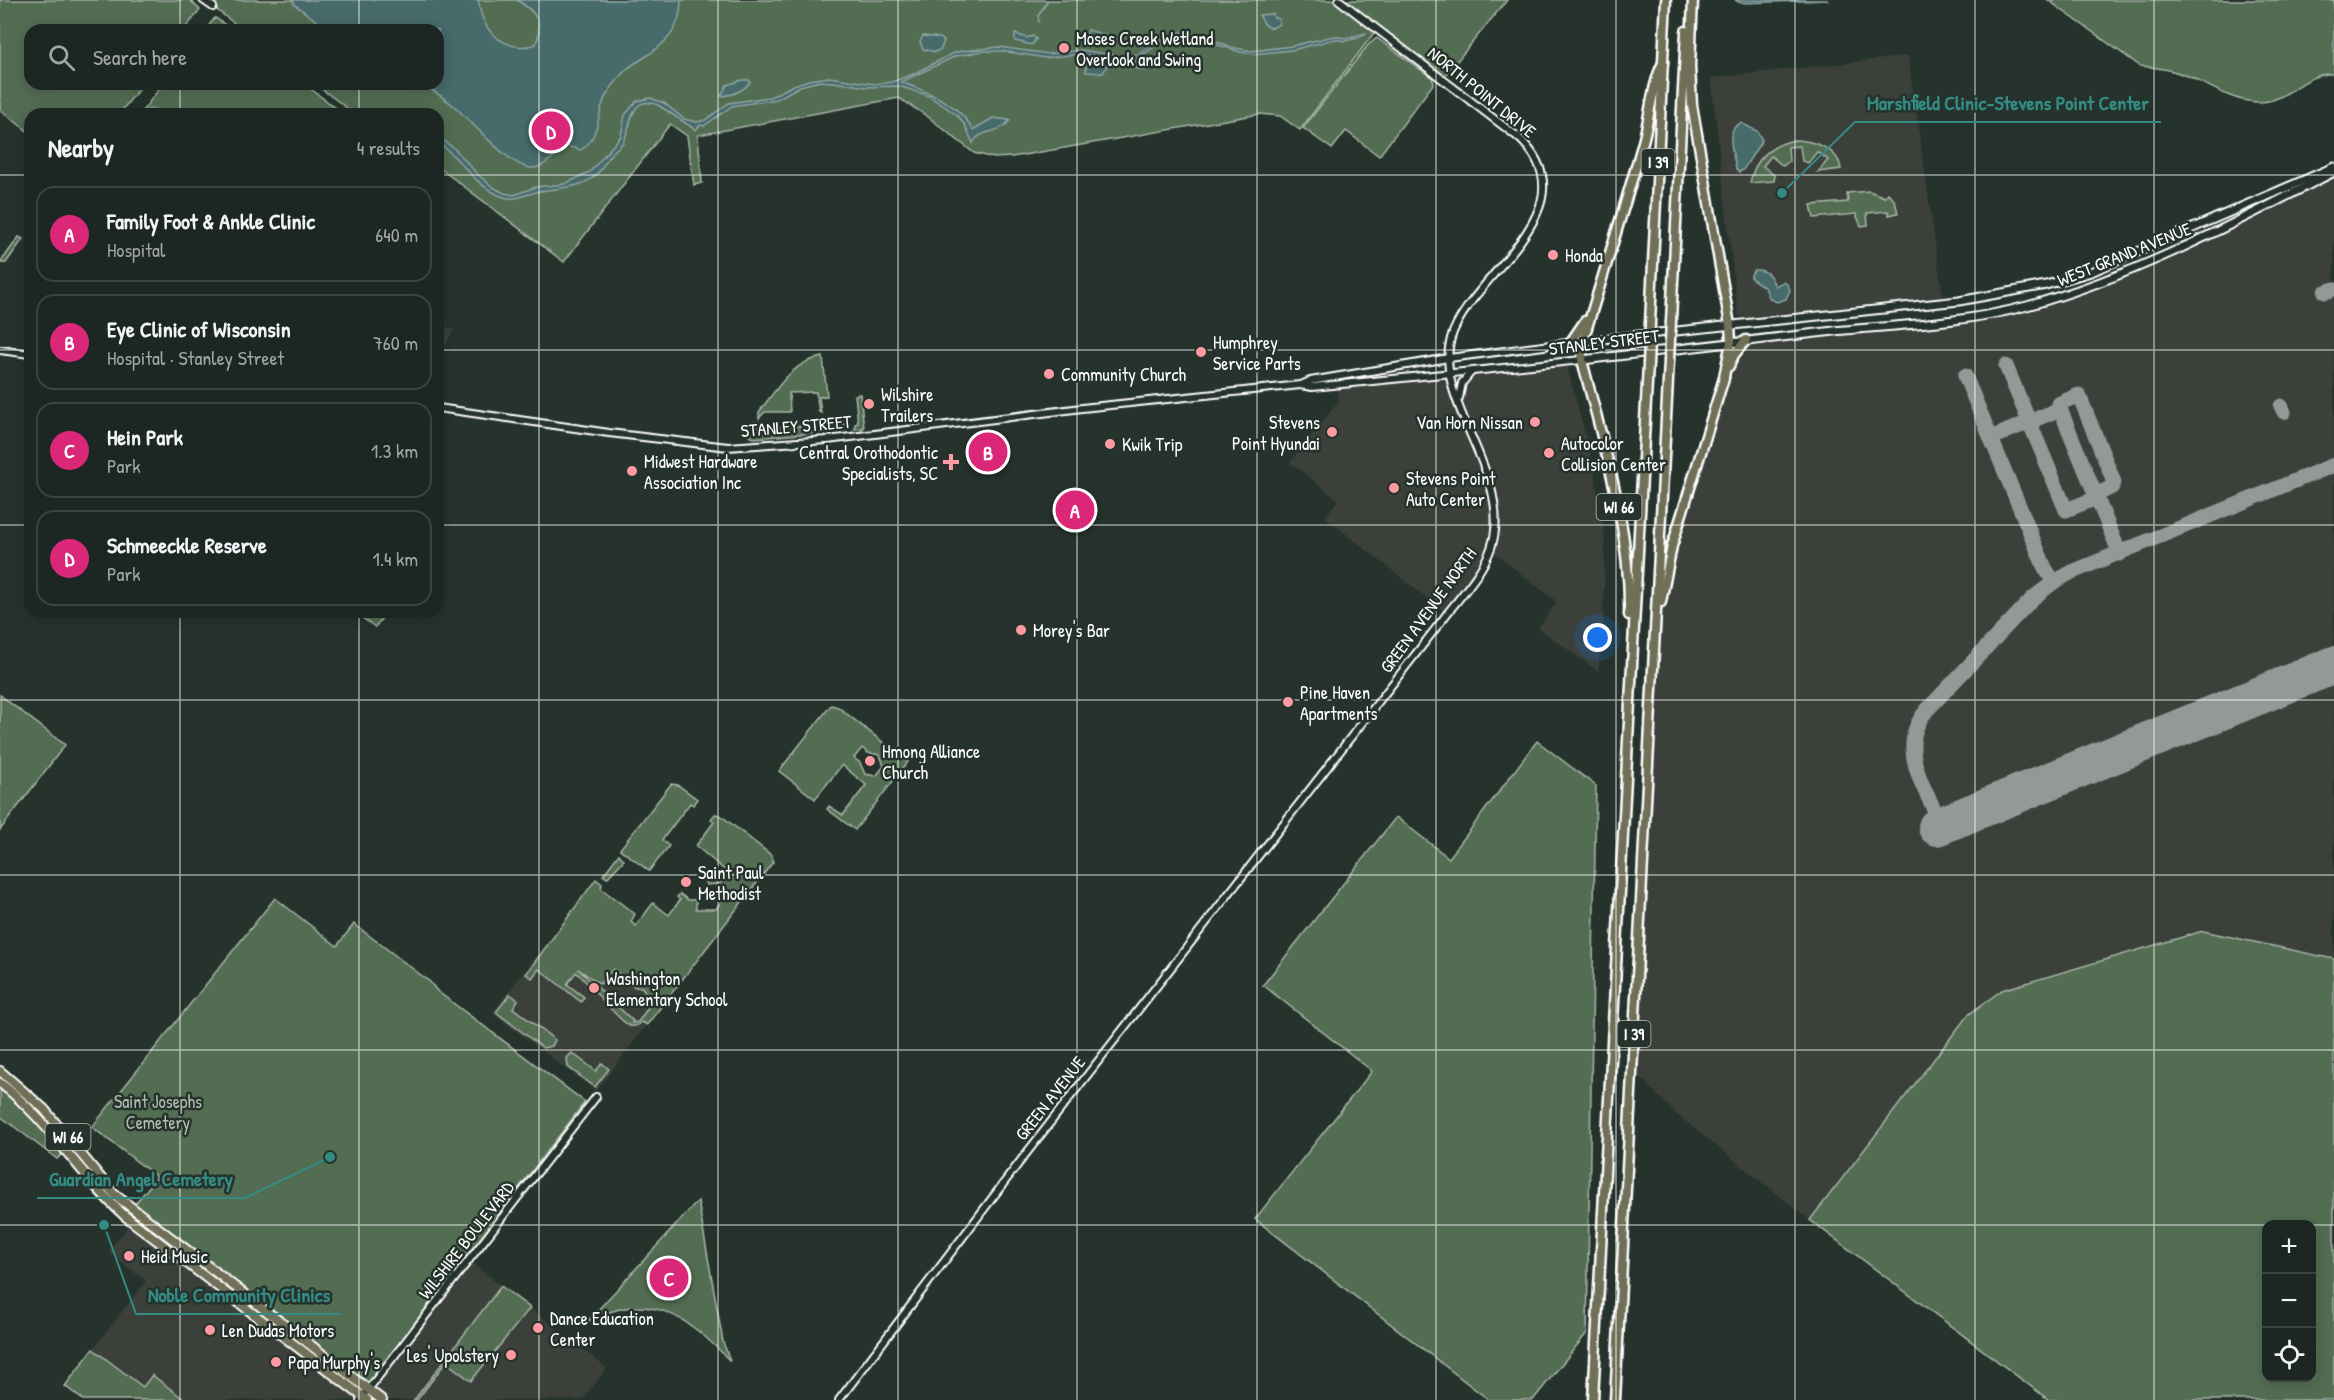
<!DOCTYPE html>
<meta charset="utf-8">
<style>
:root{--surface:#1c2622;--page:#252e2a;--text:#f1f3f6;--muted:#a0a5a5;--line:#3a4340;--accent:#db2777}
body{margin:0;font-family:"Patrick Hand",sans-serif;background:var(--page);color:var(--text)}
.controls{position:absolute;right:18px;bottom:18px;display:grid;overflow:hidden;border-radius:12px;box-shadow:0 3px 15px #0003}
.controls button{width:54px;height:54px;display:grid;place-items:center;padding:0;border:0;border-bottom:2px solid var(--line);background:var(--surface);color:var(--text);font:30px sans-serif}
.you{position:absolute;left:1598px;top:638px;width:21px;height:21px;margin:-15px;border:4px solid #fff;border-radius:50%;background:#1a73e8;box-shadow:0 0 0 9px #1a73e833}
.badge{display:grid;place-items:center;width:39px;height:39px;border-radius:50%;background:var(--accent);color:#fff;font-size:20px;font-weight:700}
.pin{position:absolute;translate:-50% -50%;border:3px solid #fff;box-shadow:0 2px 6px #0006}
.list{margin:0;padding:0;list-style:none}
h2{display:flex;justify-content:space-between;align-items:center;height:78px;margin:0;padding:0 24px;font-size:26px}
h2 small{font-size:20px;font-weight:400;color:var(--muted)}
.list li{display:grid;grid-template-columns:39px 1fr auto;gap:18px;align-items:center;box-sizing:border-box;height:96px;margin:0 12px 12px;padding:0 12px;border:2px solid var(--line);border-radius:18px}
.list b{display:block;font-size:22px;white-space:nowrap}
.list p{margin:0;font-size:20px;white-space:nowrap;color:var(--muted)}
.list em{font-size:20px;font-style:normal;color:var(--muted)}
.icon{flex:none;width:33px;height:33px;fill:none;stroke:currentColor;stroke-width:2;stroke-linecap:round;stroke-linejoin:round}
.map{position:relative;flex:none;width:2334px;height:1400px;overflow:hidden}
.search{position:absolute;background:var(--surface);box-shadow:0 3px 15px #0003;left:24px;top:24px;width:420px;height:66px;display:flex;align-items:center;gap:15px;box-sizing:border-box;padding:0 21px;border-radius:18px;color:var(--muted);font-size:22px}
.panel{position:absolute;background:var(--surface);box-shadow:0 3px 15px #0003;left:24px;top:108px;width:420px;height:510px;border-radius:18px}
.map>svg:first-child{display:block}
.built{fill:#3a403a}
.green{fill:#536d53;stroke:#a9b6a9;stroke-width:1.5;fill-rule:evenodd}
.water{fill:#466a6a;stroke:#90a6a6;stroke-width:1.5}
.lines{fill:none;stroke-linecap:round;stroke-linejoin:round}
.stream{stroke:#90a6a6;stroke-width:1.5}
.taxiway{stroke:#929996;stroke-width:15}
.runway{stroke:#929996;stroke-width:38}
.tertiary-casing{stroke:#fff;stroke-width:10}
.secondary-casing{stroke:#fff;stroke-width:11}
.primary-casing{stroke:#fff;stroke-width:12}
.motorway-casing{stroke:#fff;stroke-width:13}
.tertiary{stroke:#26332d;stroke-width:6}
.secondary{stroke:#26332d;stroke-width:7}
.primary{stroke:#706f59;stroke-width:8}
.motorway{stroke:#706f59;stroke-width:8}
.motorway-bridge-casing{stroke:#fff;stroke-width:13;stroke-linecap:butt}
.motorway-bridge{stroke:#706f59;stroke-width:8}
.grid{fill:none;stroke:#fff;stroke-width:1.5;stroke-opacity:0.55}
.poi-dot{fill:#ff9aa2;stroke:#26332d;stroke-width:2}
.labels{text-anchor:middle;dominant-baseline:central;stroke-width:5;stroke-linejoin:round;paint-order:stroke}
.shield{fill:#26332d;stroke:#bec2c0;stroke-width:1.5}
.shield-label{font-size:16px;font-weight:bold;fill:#fff}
.poi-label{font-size:18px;fill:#fff;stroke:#26332d;text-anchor:start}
.street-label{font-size:18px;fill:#fff;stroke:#26332d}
.park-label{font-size:18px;fill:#b2bdb2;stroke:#26332d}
.leader{fill:none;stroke:#338b84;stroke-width:2}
.callout-dot{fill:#338b84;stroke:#26332d;stroke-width:2}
.callout-label{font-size:20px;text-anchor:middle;font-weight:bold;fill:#338b84;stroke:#26332d;stroke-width:5;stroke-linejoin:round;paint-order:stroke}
</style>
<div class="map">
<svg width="2334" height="1400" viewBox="0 0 2334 1400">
<rect width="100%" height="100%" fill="#26332d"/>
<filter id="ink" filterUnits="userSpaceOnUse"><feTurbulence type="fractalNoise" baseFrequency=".0167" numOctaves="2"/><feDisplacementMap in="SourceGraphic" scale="12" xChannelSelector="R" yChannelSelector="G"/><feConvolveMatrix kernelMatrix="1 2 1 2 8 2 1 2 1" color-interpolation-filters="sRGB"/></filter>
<g filter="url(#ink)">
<g class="built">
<polygon points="1908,56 1943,298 1895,302 1878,308 1745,319 1738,315 1711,78"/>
<polygon points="2334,172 2334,959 2203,931 2002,990 1968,1015 1810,1220 1676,1114 1632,1069 1656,613 1661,606 1664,584 1731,342 1977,316 2099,284"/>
<polygon points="438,325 454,329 438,361"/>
<polygon points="1566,362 1594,469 1605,539 1603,628 1598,671 1538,628 1557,602 1491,550 1447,614 1325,517 1338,500 1290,462 1339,401 1336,385"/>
<polygon points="589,890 691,967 596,1091 492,1013"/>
<polygon points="129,1225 257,1320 360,1400 185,1400 152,1376 143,1387 93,1349 146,1281 108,1252"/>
<polygon points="471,1262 501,1286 414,1400 386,1400 378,1393 378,1384"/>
<polygon points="530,1308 607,1368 582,1400 417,1400 446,1362 472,1381"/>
</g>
<g class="green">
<polygon points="0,0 190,0 200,10 184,30 30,30 30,84 143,84 119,114 30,114 30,133 0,110"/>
<polygon points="204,0 1507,0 1443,78 1377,29 1300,130 1280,116 1260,114 1012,157 994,158 974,153 927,116 899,98 698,135 702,183 694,185 687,136 670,124 564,262 438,167 438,114 355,114 315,84 438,84 438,30 243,30"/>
<path d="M2048,0H2334V74C2305,71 2288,103 2258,102C2230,101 2210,85 2185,75C2170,69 2155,67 2140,66Z"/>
<polygon points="215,18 217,19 232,30 205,30"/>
<polygon points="1377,38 1432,78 1434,83 1379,156 1346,131 1332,149 1303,128 1368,45"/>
<polygon points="163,84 304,84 344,114 140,114"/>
<path d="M1794,140C1812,140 1838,148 1841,169L1818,172L1828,160L1817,152L1808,163L1802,161L1800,146L1788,147L1789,161L1783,166L1771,156L1763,166L1775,176L1774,181L1750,183C1754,159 1771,145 1794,140Z"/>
<polygon points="1869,191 1885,197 1888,193 1895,201 1898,213 1889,215 1888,211 1867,213 1868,225 1861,226 1856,214 1814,218 1811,205 1848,202 1847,193"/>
<polygon points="19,237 23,239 6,263 0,263"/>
<path d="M823,357L827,396L819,397L821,413L819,412L816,392L789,393L790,412H765L759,418V412C777,389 792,361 823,357Z"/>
<polygon points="860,394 864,428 855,429 855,424 858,423 855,395"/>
<polygon points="754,422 759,422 757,428 845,424 844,430 754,438 749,436 748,431"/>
<polygon points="354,612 387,612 375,627"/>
<polygon points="0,695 65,745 0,830"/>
<path d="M831,705L838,707L908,762L855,830L827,809L829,806L843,815L866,785L842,765L815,799L779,771ZM862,748L868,753L880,755L884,766L876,776L865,774L860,763L854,758Z"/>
<polygon points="1537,741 1596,786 1587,1333 1533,1400 1489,1400 1255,1219 1372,1071 1263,985 1396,817 1449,858"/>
<polygon points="671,784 678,785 697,799 693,805 690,803 662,840 669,846 649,871 620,849"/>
<path d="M715,814L720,815L771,855L773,862L647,1025L642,1022C638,1025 635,1027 630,1026C618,1021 590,984 576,972L567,984L584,997L581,1002L539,969L532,978L526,974L596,879L602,884L601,888L603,890L635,914L631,922L636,926L653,903L669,915L680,900L677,897L680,894L688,900H696V909H716L720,903L716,884L707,885L705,879L697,872L699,868L719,884L728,873L696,846L714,822L711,819ZM578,969L600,984L613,969L635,987H642L652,1002L638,1022L632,1023L633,1021Z"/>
<polygon points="619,854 624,860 607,878 603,875"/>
<polygon points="275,898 337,946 354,924 430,982 437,991 585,1102 369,1383 134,1205 157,1177 92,1127"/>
<path d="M2203,931L2334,959V1400H2049L1810,1220L1968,1015L2002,990ZM2312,1224V1378H2266V1224Z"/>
<polygon points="510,994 518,1000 513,1008 555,1040 552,1046 543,1048 496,1012"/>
<polygon points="572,1053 596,1071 602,1063 609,1069 595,1087 568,1067 567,1058"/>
<polygon points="0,1087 34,1118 61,1150 62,1154 57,1159 0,1116"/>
<path d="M698,1201L723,1342L730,1361C687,1316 647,1287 586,1323Z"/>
<polygon points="501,1286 530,1308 471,1381 446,1362 417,1400 414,1400"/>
<polygon points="93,1349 143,1387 152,1375 185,1400 83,1400 65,1386"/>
</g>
<g class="water">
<path d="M293,0H478C480,6 480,13 483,19C491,40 515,52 536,44C544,22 536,12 517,0H681C681,30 666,44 642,59C635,63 628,67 623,73C617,81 608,90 604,100C597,118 599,137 581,150L566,146C555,153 545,169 531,168C510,167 470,120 453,105C443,97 432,90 422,84H438V30H329L294,4Z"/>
<polygon points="1735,0 1828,0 1741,3"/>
<polygon points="1273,14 1274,18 1279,19 1279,24 1272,28 1265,25 1259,15"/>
<polygon points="1088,30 1105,35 1106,40 1103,45 1086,41"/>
<path d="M1179,32L1196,34L1235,48L1252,51L1292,46L1334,36L1345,38L1367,33L1358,38L1345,41L1335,39L1292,50L1254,54L1240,52L1192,36L1178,35L1164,40L1138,58L1127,60L1079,54L1046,58L1002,51H983L956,56L901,82C927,92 958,102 973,130L993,118L1010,120C999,136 982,127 973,143L965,125L957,115L929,96L899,86L867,87L833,82L820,81L800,86L777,99L732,106L704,126L700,125L696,130L658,105C629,93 632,128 623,142C620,147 614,150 610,155C606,161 602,168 597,174C581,190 556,187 536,192C523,195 514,202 501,196C475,186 460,158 438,142V137L455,149L477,174L493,187L504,193L514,195L536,187L565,184L590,172L621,136L625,115L637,101L641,100L650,98L664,103L684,119L697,122L705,120L729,103L770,97L794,85L809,80L829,77L874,84L892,82L911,75L954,53L962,51L999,47L1049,54L1081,50L1125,57L1139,54L1156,41Z"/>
<polygon points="1015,34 1027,38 1033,36 1036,39 1032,45 1015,41"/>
<polygon points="923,36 940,38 944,41 941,49 935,52 923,49 920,42"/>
<polygon points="1090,60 1103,61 1107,66 1103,73 1086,72 1086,62"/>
<polygon points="1144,60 1152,62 1152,66 1145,71 1131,67 1131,63"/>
<path d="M742,80H749L750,82C743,92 732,95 721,96L727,85Z"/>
<polygon points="151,108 165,112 180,112 188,109 213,114 153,114 151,111 148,114 141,113"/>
<path d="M1741,123L1757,131L1762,140L1743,170L1739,172L1736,169C1734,154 1723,130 1741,123Z"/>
<path d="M1754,270C1767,269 1771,276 1775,286L1783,282L1787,284L1790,290L1786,299L1777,302L1770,299L1765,288L1751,278V275Z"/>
</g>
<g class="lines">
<polyline class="stream" points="1039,22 1038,16 1048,0"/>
<g class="taxiway">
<polyline points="2325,292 2334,289"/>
<polyline points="2006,366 2066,510 2097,498"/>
<polyline points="1965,376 2045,568 2054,582"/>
<polyline points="2281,406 2284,412"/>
<polyline points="2029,422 2060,409"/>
<polyline points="1991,438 2029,422"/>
<polyline points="2096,495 2112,487 2114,482 2079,395 2058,404 2120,554"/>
<path d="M1942,825C1925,789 1895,746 1927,710L2033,598L2054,582L2072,572L2334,465"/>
</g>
<polyline class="runway" points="1937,827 2334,665"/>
<g class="tertiary-casing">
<g id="tertiary">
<polyline points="203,0 213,7"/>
<polyline points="0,350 30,354"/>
<polyline points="1301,385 1310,381 1449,358 1583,341"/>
<polyline points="1459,398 1462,383 1472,371"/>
<polyline points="438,408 609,433 728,447 827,440 1082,408 1300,385 1312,387 1582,360"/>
<polyline points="360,1400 596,1097"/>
<path d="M839,1400L1025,1155L1443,619C1459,598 1483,572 1491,548C1516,477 1432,403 1451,338C1470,275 1595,209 1519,138L1339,0"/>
</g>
</g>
<g class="secondary-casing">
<g id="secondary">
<polyline points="1583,341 1959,301 2046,285 2091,272 2334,167"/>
<path d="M1582,360C1666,350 1750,340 1834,331C1898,325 1965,323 2027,306C2135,276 2235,223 2334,172"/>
</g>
</g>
<g class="primary-casing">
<g id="primary">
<polyline points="0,1071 44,1109 114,1194 382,1400"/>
<path d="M0,1083C49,1120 79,1175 125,1216L367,1400"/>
</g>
</g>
<g class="motorway-casing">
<g id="motorway">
<polyline points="1693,0 1690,66 1692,105 1730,325 1731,342 1723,382"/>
<polyline points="1671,321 1686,31"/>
<polyline points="1650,323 1666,0"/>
<polyline points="1570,343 1585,321"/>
<polyline points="1729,366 1734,355 1746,340"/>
<polyline points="1661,602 1672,546 1724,378"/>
<path d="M1629,615C1631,528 1603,444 1582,360L1583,341C1603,275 1624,209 1643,142C1649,121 1653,80 1663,63"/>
<polyline points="1593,1400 1648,364"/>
<polyline points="1615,1400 1669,361"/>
</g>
</g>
<use href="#tertiary" class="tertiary"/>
<use href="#secondary" class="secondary"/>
<use href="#primary" class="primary"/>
<use href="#motorway" class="motorway"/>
<g class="motorway-bridge-casing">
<g id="motorway-bridge">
<polyline points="1669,361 1671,321"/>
<polyline points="1648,364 1650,323"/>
</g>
</g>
<use href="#motorway-bridge" class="motorway-bridge"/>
</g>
</g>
<path class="grid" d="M180,0V30M359,0V30M539,0V1400M718,0V1400M898,0V1400M1077,0V1400M1257,0V1400M1436,0V1400M1616,0V1400M1795,0V1400M1975,0V1400M2154,0V1400M180,84V114M359,84V114M0,175H30M438,175H2334M0,350H30M438,350H2334M0,525H30M438,525H2334M180,612V1400M359,612V1400M0,700H2334M0,875H2334M0,1050H2334M0,1225H2266M2312,1225H2334"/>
<g class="poi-dot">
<circle cx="1064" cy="48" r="6"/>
<circle cx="1553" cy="255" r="6"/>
<circle cx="1201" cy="352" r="6"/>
<circle cx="1049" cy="374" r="6"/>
<circle cx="869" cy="404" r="6"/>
<circle cx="1535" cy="422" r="6"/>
<circle cx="1332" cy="432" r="6"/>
<circle cx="1110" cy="444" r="6"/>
<circle cx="1549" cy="453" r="6"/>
<path d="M948 453h6v6h6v6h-6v6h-6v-6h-6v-6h6z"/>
<circle cx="632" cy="471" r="6"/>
<circle cx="1394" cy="488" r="6"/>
<circle cx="1021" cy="630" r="6"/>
<circle cx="1288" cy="702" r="6"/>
<circle cx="870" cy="761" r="6"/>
<circle cx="686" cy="882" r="6"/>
<circle cx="594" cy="988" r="6"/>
<circle cx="129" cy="1256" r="6"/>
<circle cx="538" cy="1328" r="6"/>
<circle cx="210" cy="1330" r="6"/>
<circle cx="511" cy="1355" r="6"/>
<circle cx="276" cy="1362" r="6"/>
</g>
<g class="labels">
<g class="shield">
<rect x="1641.5" y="149" width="33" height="26" rx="4.5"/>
<rect x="1596.5" y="494" width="45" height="26" rx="4.5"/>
<rect x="1617.5" y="1021" width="33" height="26" rx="4.5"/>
<rect x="45.5" y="1124" width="45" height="26" rx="4.5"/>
</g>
<g class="shield-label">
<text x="1658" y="162">I 39</text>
<text x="1619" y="507">WI 66</text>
<text x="1634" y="1034">I 39</text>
<text x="68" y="1137">WI 66</text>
</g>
<g class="poi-label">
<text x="1076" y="38">Moses Creek Wetland<tspan x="1076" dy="21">Overlook and Swing</tspan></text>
<text x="1565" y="255">Honda</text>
<text x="1213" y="342">Humphrey<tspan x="1213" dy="21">Service Parts</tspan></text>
<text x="1061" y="374">Community Church</text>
<text x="881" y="394">Wilshire<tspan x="881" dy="21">Trailers</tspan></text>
<text x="1320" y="422" text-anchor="end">Stevens<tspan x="1320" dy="21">Point Hyundai</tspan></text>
<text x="1523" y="422" text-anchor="end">Van Horn Nissan</text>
<text x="1561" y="443">Autocolor<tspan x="1561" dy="21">Collision Center</tspan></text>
<text x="1122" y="444">Kwik Trip</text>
<text x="938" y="452" text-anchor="end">Central Orothodontic<tspan x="938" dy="21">Specialists, SC</tspan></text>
<text x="644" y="461">Midwest Hardware<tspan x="644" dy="21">Association Inc</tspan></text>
<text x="1406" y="478">Stevens Point<tspan x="1406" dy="21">Auto Center</tspan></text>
<text x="1033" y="630">Morey's Bar</text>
<text x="1300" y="692">Pine Haven<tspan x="1300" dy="21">Apartments</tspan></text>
<text x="882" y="751">Hmong Alliance<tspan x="882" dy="21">Church</tspan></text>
<text x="698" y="872">Saint Paul<tspan x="698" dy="21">Methodist</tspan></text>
<text x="606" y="978">Washington<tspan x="606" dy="21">Elementary School</tspan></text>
<text x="141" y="1256">Heid Music</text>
<text x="550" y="1318">Dance Education<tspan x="550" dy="21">Center</tspan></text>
<text x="222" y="1330">Len Dudas Motors</text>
<text x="499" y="1355" text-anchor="end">Les' Upolstery</text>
<text x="288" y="1362">Papa Murphy's</text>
</g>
<g class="street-label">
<text transform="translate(1482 92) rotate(39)">NORTH POINT DRIVE</text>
<text transform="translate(2124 254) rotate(-22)">WEST GRAND AVENUE</text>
<text transform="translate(1604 342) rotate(-7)">STANLEY STREET</text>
<text transform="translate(796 426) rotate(-5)">STANLEY STREET</text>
<text transform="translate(1428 610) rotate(-54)">GREEN AVENUE NORTH</text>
<text transform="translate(1050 1098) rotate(-52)">GREEN AVENUE</text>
<text transform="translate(466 1240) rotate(-52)">WILSHIRE BOULEVARD</text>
</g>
<g class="park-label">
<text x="158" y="1101">Saint Josephs<tspan x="158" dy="21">Cemetery</tspan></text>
</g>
</g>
<path class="leader" d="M1782 193L1855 122H2161M330 1157L245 1198H37M104 1225L136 1314H342"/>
<g class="callout-dot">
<circle cx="1782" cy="193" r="6"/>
<circle cx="330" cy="1157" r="6"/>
<circle cx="104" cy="1225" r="6"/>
</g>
<g class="callout-label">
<text x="2008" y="110">Marshfield Clinic-Stevens Point Center</text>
<text x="141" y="1186">Guardian Angel Cemetery</text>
<text x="239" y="1302">Noble Community Clinics</text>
</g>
</svg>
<div class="controls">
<button>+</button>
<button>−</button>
<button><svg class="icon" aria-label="locate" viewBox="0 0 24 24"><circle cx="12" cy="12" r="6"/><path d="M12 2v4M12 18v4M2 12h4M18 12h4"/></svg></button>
</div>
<div class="you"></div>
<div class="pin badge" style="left:1075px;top:510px">A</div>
<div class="pin badge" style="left:988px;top:452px">B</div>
<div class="pin badge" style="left:669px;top:1278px">C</div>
<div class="pin badge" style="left:551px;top:131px">D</div>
<div class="search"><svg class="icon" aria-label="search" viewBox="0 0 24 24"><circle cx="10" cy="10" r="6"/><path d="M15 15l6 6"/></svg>Search here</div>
<section class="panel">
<h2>Nearby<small>4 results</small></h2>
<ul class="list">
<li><span class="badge">A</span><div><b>Family Foot &amp; Ankle Clinic</b><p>Hospital</p></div><em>640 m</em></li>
<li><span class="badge">B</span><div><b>Eye Clinic of Wisconsin</b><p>Hospital · Stanley Street</p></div><em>760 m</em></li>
<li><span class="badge">C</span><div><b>Hein Park</b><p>Park</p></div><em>1.3 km</em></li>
<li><span class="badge">D</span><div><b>Schmeeckle Reserve</b><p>Park</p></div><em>1.4 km</em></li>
</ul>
</section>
</div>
